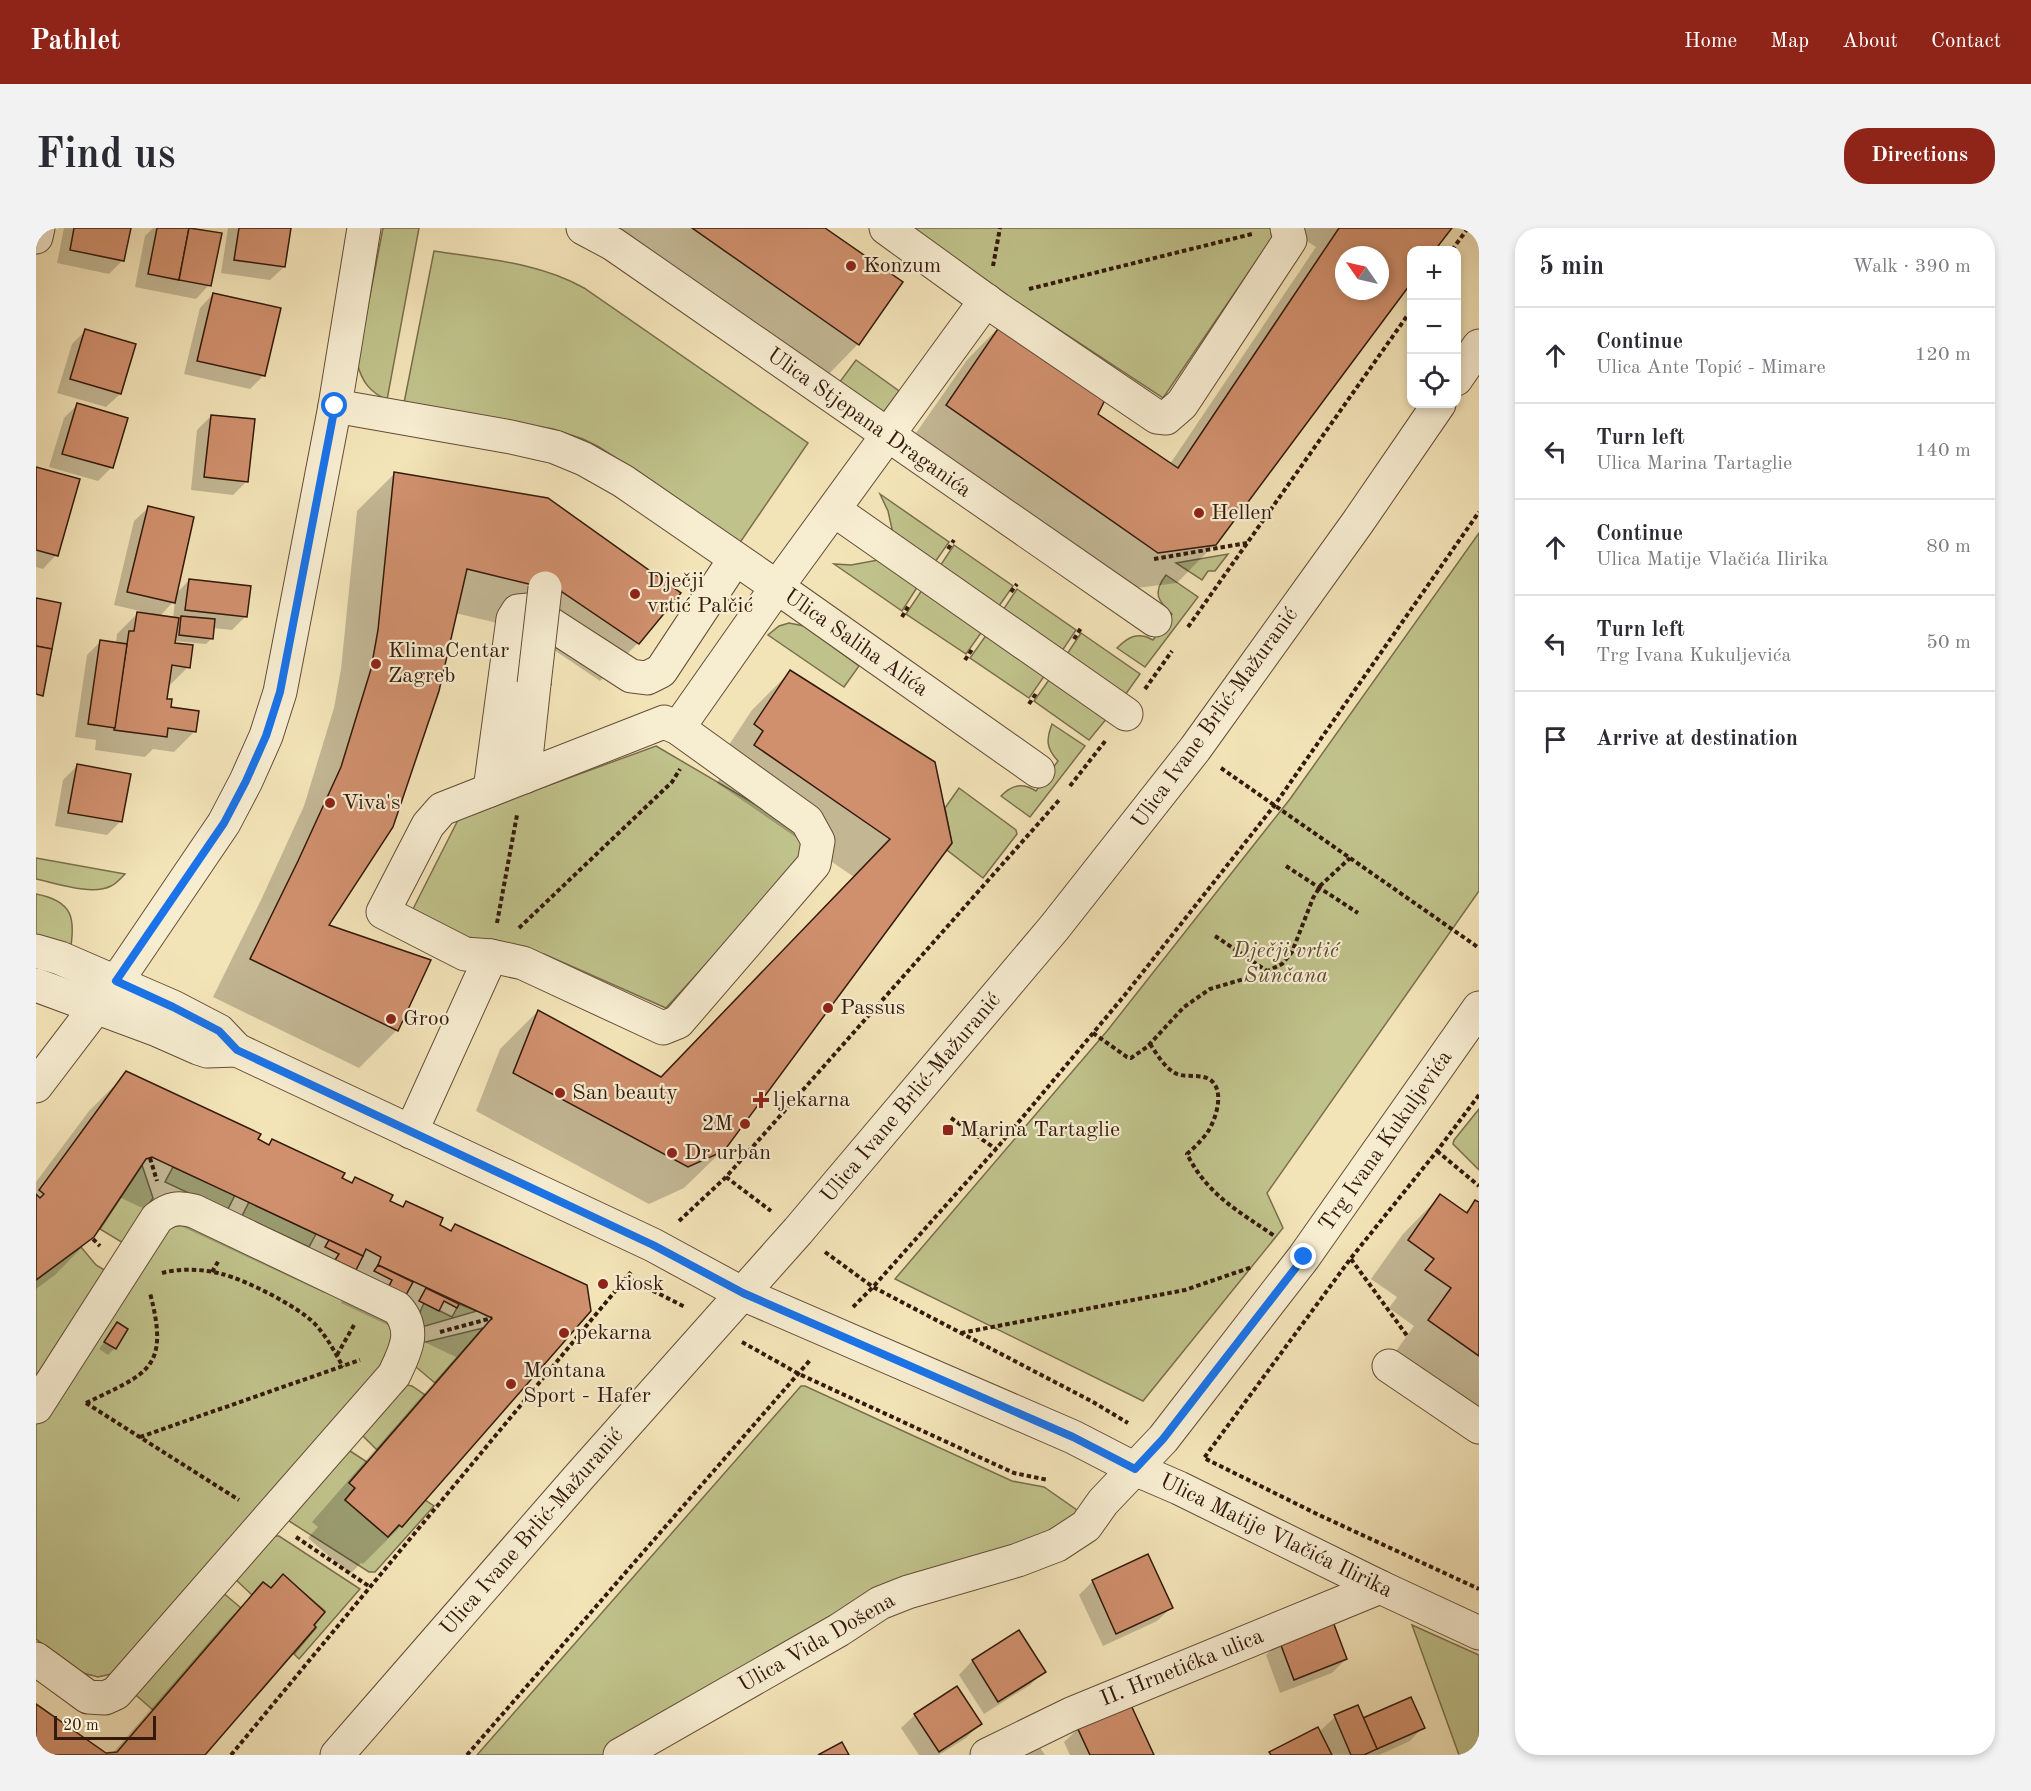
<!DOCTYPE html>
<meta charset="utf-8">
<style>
:root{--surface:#fff;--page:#f2f2f3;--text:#2b2b33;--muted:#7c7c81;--line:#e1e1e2;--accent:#8f2418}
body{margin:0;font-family:"Old Standard TT",serif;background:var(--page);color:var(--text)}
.controls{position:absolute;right:18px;top:18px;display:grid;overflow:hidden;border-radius:12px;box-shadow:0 3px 9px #0003}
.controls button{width:54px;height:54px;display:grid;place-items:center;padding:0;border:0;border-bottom:2px solid var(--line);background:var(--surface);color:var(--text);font:30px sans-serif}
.compass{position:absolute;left:1299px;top:18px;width:54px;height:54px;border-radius:50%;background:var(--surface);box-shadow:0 3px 9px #0003;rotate:304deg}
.scale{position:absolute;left:18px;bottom:15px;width:102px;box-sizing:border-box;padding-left:6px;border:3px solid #34190c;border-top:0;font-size:16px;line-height:21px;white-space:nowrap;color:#34190c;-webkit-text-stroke:4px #f7edd1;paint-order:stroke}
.stop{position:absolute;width:18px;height:18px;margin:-14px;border:4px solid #1a73e8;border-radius:50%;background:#fff}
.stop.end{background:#1a73e8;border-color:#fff;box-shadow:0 2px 6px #0008}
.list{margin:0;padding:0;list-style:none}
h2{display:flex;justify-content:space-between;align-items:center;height:78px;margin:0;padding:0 24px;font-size:26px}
h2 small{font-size:20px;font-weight:400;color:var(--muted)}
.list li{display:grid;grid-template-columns:39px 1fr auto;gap:18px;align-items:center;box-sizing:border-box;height:96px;padding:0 24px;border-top:2px solid var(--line)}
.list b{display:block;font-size:22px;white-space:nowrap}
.list p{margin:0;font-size:20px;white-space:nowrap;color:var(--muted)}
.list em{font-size:20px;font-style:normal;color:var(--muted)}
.icon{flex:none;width:33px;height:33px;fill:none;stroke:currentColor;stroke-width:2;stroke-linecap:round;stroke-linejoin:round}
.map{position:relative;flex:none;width:1443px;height:1527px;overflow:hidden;border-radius:24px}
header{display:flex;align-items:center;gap:36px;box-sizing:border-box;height:84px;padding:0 30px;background:var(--accent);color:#fff}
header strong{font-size:28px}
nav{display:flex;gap:33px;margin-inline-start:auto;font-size:21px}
.intro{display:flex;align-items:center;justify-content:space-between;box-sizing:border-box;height:144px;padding:0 36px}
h1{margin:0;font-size:42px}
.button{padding:15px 27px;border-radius:24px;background:var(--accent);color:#fff;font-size:21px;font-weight:700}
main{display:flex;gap:36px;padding:0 36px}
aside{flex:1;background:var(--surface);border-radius:24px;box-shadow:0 3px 9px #0003}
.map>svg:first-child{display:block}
.green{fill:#c0c28b;stroke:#7a6e4c;stroke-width:1.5}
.shadow{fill:#0003;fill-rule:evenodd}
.building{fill:#d0906d;stroke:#34190c;stroke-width:1.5;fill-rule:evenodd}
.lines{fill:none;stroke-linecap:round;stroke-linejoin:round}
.minor-casing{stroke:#644c37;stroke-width:35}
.path{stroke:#34190c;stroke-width:4;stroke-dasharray:4.5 3;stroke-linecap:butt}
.minor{stroke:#f7edd1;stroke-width:33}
.minor-bridge-casing{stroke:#644c37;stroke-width:35;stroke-linecap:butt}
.minor-bridge{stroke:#f7edd1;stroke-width:33}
.route{stroke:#1a73e8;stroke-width:8}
.poi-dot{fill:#8f2418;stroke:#f7edd1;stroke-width:2}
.labels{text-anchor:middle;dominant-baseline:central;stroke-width:4.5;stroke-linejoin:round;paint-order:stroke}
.poi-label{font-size:22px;fill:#34190c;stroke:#f7edd1;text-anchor:start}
.street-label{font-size:22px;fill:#34190c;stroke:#f7edd1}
.park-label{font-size:22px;font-style:italic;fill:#5e4c32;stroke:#f7edd1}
</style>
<header>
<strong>Pathlet</strong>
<nav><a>Home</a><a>Map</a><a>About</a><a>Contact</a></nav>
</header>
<div class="intro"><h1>Find us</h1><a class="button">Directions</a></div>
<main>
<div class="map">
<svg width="1443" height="1527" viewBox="0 0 1443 1527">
<rect width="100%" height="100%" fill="#f3e4b8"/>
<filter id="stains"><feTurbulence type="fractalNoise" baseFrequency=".00333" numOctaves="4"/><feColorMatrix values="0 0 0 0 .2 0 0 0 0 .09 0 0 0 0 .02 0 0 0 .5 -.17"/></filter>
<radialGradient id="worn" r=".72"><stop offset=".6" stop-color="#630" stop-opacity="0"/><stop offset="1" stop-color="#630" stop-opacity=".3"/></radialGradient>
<g class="green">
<path d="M347,0H383L351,172C334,164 326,154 321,135Z"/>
<polygon points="876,0 1235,0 1240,4 1127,170 952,55"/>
<path d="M398,23C449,31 502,34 548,60L772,215L703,316L585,233L563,219L547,211L517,201L368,175Z"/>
<polygon points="820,132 863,163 847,185 803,155"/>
<polygon points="844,266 913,314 897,337 858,310 852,283"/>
<polygon points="1443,305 1443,663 1231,965 1247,1000 1107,1173 859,1051 1071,803 1254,571"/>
<polygon points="918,317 977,358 961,381 902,341"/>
<polygon points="1192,326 1179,343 1172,343 1166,352 1140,335"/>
<polygon points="842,332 882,358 866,383 798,336 815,337"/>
<path d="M1130,347L1162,369L1109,439L1081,420C1092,409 1102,403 1117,412L1136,386C1122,373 1116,365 1130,347Z"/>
<polygon points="981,361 1040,402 1024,426 965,385"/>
<polygon points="886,362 947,402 930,426 870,386"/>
<polygon points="753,395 768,398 823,438 808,459 732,407 743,398"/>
<polygon points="1045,405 1104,446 1087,470 1029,429"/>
<polygon points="951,406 1009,447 993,470 934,430"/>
<polygon points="1015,449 1072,489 1053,512 998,473"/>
<path d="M1016,496L1049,518L994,589L965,568C976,557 986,554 1000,563L1022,533C1010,520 1010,512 1016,496Z"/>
<polygon points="620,518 782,613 630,780 508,726 429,726 377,681 423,590"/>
<polygon points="923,560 980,602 981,606 947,650 911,622 916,615 909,580"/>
<path d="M0,630L89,646C85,650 80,656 75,658C56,668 20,655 0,651Z"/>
<path d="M0,666C37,673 40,690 34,724L0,712Z"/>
<polygon points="1443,881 1443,942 1417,916 1418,912"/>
<polygon points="106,937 117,970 87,1015 64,1001"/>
<polygon points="137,939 199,967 191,983 129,954"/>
<polygon points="213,974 280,1006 273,1019 206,988"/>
<polygon points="153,997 350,1091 357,1100 354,1127 80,1445 62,1449 47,1445 0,1411 0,1052 45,1019 60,1037 92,1056 128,1004 139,998"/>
<polygon points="388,1075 416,1089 423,1076 441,1083 386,1099 380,1093"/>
<polygon points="447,1100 399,1155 380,1139 381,1116"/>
<polygon points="371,1157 376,1158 389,1167 341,1222 328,1209 327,1207"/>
<polygon points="765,1158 769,1158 976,1253 1008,1259 1048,1287 989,1321 568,1527 441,1527"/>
<polygon points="311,1221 331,1234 313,1255 319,1260 309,1272 352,1309 363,1297 366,1299 389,1272 398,1278 339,1344 333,1344 253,1293 251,1289"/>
<polygon points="237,1308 243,1308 324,1361 263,1431 258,1426 280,1400 278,1397 289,1383 247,1347 235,1360 227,1354 216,1367 197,1349"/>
<polygon points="185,1363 205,1380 117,1482 94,1462"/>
<polygon points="1376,1397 1443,1427 1443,1527 1423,1527"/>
</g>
<g class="shadow">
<polygon points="28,0 93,0 87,32 73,46 21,35"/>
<polygon points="117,0 151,0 173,57 160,71 99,59 109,8"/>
<polygon points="192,0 254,0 248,39 234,52 185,45"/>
<polygon points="565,0 786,0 822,116 785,154"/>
<path d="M1250,0H1414L1397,22H1376L1179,316L1141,355L1084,362L873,215L931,132L968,94L1060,186L1134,236L1280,19ZM1308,27H1344V63H1308Z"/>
<polygon points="177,66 228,147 214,161 148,146 164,80"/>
<polygon points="49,103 98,117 84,166 70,179 21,165 36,116"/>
<polygon points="41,177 75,240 62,253 13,239 28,190"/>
<polygon points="175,188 211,253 197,267 155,262 161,202"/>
<polygon points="0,240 20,327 7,341 0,339"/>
<polygon points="359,245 643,365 602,415 564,453 487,401 419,385 291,698 361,802 323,840 177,769 225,672 268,578 298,480 305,441 321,283"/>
<path d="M112,280L139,367L153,352L210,388L196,402L177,400L176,410L170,416L138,413L152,439L132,459L129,472L134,480L159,503L138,524L117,521L109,529L59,522L60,512L39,509L51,427L65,413L80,416L81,406L104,383L78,377L98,293ZM139,372L137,391L123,389Z"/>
<polygon points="754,444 898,535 687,922 648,960 613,976 440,883 464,821 502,783 624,851 818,649 681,555 690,541 681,535 716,482"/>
<polygon points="41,538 85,593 71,607 19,598 27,552"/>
<polygon points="91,845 231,918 236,912 314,956 319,951 352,974 365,980 370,975 402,998 413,1004 419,998 553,1082 365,1298 327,1336 325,1335 314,1346 272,1310 282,1299 276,1294 420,1129 305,1075 309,1067 293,1060 288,1065 83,969 57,1008 19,1047 0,1061 0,954 53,883"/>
<polygon points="1404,968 1428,985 1440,974 1443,976 1443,1182 1355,1130 1378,1098 1353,1080 1361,1069 1335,1051 1367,1006"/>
<polygon points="81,1096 90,1101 79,1120 72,1127 63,1121"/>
<polygon points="1057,1353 1135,1380 1121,1393 1067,1418 1043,1367"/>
<polygon points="228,1356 167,1527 0,1527 0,1478 70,1527 76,1526 190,1394"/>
<polygon points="983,1404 1008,1443 994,1457 948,1486 923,1447 936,1433"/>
<polygon points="1243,1413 1310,1431 1296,1445 1244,1465 1230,1427"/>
<polygon points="1321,1479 1327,1492 1387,1499 1374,1513 1343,1527 1232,1527 1283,1504 1299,1489"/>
<polygon points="879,1487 944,1496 930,1510 903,1527 883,1527 865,1500"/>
<polygon points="1042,1501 1116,1527 1034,1527 1028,1514"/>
<polygon points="999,1512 1009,1527 976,1527"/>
</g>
<g class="building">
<polygon points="38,0 95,0 88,33 34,22"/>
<polygon points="121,0 153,0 143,52 112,46"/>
<polygon points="153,0 186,5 175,58 143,52"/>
<polygon points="203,0 255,0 249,39 198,32"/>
<polygon points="656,0 789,0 867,54 823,117"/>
<path d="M1303,0H1416L1399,22H1376V54L1180,317L1122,325L910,177L968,92L1072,166L1062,186L1142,240ZM1308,27H1344V63H1308Z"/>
<polygon points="177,65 245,80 229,148 161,133"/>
<polygon points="49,101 100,116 85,166 34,151"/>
<polygon points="41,175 92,190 77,240 26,226"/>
<polygon points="175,187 219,191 212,254 168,249"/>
<polygon points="0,239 44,251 22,328 0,322"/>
<polygon points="358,244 512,270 645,365 603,416 526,364 431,341 403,463 357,599 293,697 395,732 362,803 214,731 262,633 305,539 335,441 342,402"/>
<polygon points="112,278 158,289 139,375 91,364"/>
<polygon points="153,351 215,358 211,389 149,382"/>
<polygon points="0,370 25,375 16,421 0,418"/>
<polygon points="101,384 143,390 139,415 157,417 154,440 136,437 131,471 136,471 135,479 163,483 160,504 132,500 131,509 78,502 93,403 98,403"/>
<polygon points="145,388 179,391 177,411 143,407"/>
<polygon points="64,412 91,416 79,500 52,496"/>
<polygon points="0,418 16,421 7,468 0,466"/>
<polygon points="754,442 899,534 916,615 688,923 652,939 477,845 502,782 625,849 854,611 718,517 727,503 718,496"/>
<polygon points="41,536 95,546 86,594 32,585"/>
<polygon points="90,843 225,906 222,911 233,917 236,911 309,945 306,950 316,955 319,949 357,967 354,973 367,979 370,973 407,990 404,997 415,1003 419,996 551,1057 555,1083 366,1299 363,1297 352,1309 309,1272 319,1260 313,1255 456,1090 342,1037 345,1029 330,1021 327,1028 116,929 110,931 58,1009 0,1052 0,966 4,970 8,966 3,962"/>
<polygon points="1404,966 1431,985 1439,972 1443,974 1443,1128 1392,1092 1415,1060 1389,1042 1398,1031 1372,1012"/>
<polygon points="293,1012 327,1028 320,1042 299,1032 303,1026 289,1019"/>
<polygon points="342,1037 377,1054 370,1067 353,1058 356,1052 338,1043"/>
<polygon points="390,1060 423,1076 421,1080 408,1073 403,1083 383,1073"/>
<polygon points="81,1094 92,1101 80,1121 68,1114"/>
<polygon points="1112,1326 1137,1380 1080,1406 1056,1352"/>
<polygon points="247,1346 289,1384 278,1397 280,1399 169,1527 0,1527 0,1476 70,1525 81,1524 227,1354 235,1360"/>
<polygon points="1296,1391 1311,1431 1258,1452 1243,1412"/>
<polygon points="983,1402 1010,1444 962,1474 936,1432"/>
<polygon points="921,1458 946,1496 903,1524 878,1486"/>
<polygon points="1375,1469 1389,1500 1341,1521 1327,1490"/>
<polygon points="1094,1475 1118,1527 1054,1527 1041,1499"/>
<polygon points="1322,1477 1341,1521 1328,1527 1315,1527 1298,1487"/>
<polygon points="1282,1499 1296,1527 1235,1527 1233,1524"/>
<polygon points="806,1514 813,1527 782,1527"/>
</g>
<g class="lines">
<g class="minor-casing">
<g id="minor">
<polyline points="547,0 577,16 1119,392"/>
<polyline points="850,0 962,81 1121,189 1130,190 1146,176 1254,12 1251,0"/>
<polyline points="0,9 2,0"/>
<polyline points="1420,151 1443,118"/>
<polyline points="299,178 475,209 519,219 548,231 587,253 741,359 1002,543"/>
<polyline points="798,282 1090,486"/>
<polygon points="628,494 642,500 771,593 782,613 778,636 642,794 627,800 487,735 455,728 429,726 347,684 392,597 406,581"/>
<polyline points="642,500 741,359 950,72"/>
<polyline points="488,549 498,456"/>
<polyline points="454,562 477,391 482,383 493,382 595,448 611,450 625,443 699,331"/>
<polyline points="0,723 24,730 137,779 183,803 201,822 617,1017 707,1066 1037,1209 1099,1241 1143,1260 1344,1359 1443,1405"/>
<polyline points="0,757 119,801 162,820 171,823 201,822"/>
<polyline points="0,858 89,741 188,595 210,553 230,508 244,464 299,178 328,0"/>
<polyline points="375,904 455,728"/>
<polyline points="1353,1138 1443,1199"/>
<path d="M0,1179L121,990C134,980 142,979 158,983L361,1080C381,1102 369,1124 358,1147L80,1465L69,1470L52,1469L0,1431"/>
<polyline points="301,1527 543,1249 762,1003 1018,700 1159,521 1322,294 1403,176"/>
<polyline points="584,1527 803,1402 844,1375 872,1364 982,1332 1021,1317 1050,1298 1067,1274 1127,1211 1268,1029 1443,780"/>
<polyline points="951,1527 1035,1486 1344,1359"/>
</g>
</g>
<g class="path">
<polyline points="1416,22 1432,0"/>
<polyline points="957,38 964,0"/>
<polyline points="993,61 1216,6"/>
<polyline points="912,321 918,312"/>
<polyline points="1118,331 1211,315"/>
<polyline points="975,364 981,356"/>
<polyline points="866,389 873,377"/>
<polyline points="1152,399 1376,81"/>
<polyline points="1038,411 1045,400"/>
<polyline points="929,432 937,420"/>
<polyline points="1109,461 1136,423"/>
<polyline points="993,476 1001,464"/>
<polyline points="1185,540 1443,720"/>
<polyline points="1034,558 1070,512"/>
<polyline points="1250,638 1322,685"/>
<polyline points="461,695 481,587"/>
<polyline points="483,700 636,554 644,541"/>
<polyline points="1179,708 1231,743"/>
<polyline points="1207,727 1215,716"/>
<polyline points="1057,805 1091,829 1095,830 1111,819 1148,779 1174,761 1228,745 1246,736 1256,724 1277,670 1285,657 1314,630"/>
<path d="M1114,816C1121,826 1128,839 1139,845C1147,850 1161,846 1171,850C1191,859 1180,892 1171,905C1165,913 1158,920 1151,926C1172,968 1204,984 1240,1009"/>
<polyline points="1443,867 1401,923 1315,1030 1168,1230 1283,1287 1443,1361"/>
<polyline points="915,890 960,921"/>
<polyline points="1401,923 1443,958"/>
<polyline points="114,930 121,953"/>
<polyline points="690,949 735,983"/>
<polyline points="643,993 690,949 1024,571"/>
<polyline points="57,1011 64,1018"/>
<polyline points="789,1024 837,1059 1057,1174 1092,1195"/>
<polyline points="1315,1031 1372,1109"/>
<polyline points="176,1044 183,1032"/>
<path d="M126,1045C144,1040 168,1041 186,1046C210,1052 263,1079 279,1096C291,1109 299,1124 307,1139"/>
<polyline points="590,1049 649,1079"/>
<polyline points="817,1079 837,1059 960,921 1088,768 1238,578 1443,284"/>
<polyline points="404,1104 456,1090"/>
<polyline points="925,1105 1149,1062 1216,1039"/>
<polyline points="706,1114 763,1146 978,1245 1012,1252"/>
<polyline points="301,1127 318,1097"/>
<path d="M50,1175C112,1145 134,1141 114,1065"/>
<polyline points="50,1175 203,1272"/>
<polyline points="104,1209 324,1132"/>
<polyline points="260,1309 334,1359"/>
<polyline points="195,1527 595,1044"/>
<polyline points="431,1527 775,1131"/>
</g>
<use href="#minor" class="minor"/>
<g class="minor-bridge-casing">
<polyline id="minor-bridge" points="498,456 509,360"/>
</g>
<use href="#minor-bridge" class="minor-bridge"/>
</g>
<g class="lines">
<polyline class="route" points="299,178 244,464 230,508 210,553 188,595 80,753 137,779 183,803 201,822 617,1017 707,1065 1037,1209 1099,1241 1127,1211 1268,1029"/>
</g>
<g class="poi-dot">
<circle cx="815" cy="38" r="6"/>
<circle cx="1163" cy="285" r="6"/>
<circle cx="599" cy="366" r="6"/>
<circle cx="340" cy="436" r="6"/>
<circle cx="294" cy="575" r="6"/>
<circle cx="792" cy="780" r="6"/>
<circle cx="355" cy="791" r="6"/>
<circle cx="524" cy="865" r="6"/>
<path d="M722 863h6v6h6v6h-6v6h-6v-6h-6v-6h6z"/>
<circle cx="709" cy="896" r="6"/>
<rect x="906" y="896" width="12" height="12" rx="3"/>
<circle cx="636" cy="925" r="6"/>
<circle cx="567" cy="1056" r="6"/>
<circle cx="528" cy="1105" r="6"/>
<circle cx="475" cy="1156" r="6"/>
</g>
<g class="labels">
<g class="poi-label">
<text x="827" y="38">Konzum</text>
<text x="1175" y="285">Hellen</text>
<text x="611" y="353">Dječji<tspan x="611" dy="25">vrtić Palčić</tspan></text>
<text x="352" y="423">KlimaCentar<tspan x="352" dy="25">Zagreb</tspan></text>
<text x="306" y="575">Viva's</text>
<text x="804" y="780">Passus</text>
<text x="367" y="791">Groo</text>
<text x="536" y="865">San beauty</text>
<text x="737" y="872">ljekarna</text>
<text x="697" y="896" text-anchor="end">2M</text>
<text x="924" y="902">Marina Tartaglie</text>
<text x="648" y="925">Dr urban</text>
<text x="579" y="1056">kiosk</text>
<text x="540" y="1105">pekarna</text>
<text x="487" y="1143">Montana<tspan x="487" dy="25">Sport - Hafer</tspan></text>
</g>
<g class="street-label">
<text transform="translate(833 195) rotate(35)">Ulica Stjepana Draganića</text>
<text transform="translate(820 415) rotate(35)">Ulica Saliha Alića</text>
<text transform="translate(1179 490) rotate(-54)">Ulica Ivane Brlić-Mažuranić</text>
<text transform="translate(875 870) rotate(-50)">Ulica Ivane Brlić-Mažuranić</text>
<text transform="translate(1350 913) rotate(-55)">Trg Ivana Kukuljevića</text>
<text transform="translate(496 1304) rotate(-49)">Ulica Ivane Brlić-Mažuranić</text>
<text transform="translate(1240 1308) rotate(26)">Ulica Matije Vlačića Ilirika</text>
<text transform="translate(781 1415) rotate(-30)">Ulica Vida Došena</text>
<text transform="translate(1146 1440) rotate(-22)">II. Hrnetićka ulica</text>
</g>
<g class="park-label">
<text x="1250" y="723">Dječji vrtić<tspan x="1250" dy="25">Sunčana</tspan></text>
</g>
</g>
<rect width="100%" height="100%" filter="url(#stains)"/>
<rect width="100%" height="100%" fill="url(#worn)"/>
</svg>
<div class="controls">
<button>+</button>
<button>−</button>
<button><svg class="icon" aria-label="locate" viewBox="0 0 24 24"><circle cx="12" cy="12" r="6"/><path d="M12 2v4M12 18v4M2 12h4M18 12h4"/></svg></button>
</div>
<svg class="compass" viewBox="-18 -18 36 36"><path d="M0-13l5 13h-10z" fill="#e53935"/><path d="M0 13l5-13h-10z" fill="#7c7c81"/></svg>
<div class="scale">20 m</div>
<div class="stop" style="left:299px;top:178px"></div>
<div class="stop end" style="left:1268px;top:1029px"></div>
</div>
<aside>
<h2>5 min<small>Walk · 390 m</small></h2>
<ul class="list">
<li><svg class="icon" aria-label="ahead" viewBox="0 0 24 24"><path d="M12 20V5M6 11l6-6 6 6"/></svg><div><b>Continue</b><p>Ulica Ante Topić - Mimare</p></div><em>120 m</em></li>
<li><svg class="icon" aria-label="left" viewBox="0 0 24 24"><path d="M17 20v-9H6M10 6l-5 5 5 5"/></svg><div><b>Turn left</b><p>Ulica Marina Tartaglie</p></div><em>140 m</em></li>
<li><svg class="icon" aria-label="ahead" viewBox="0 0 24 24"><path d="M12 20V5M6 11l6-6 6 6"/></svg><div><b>Continue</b><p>Ulica Matije Vlačića Ilirika</p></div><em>80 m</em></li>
<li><svg class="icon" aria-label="left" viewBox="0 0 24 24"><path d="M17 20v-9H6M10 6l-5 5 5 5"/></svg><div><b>Turn left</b><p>Trg Ivana Kukuljevića</p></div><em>50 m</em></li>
<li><svg class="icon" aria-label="arrive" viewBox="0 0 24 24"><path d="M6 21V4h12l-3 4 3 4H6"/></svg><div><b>Arrive at destination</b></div></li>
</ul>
</aside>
</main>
